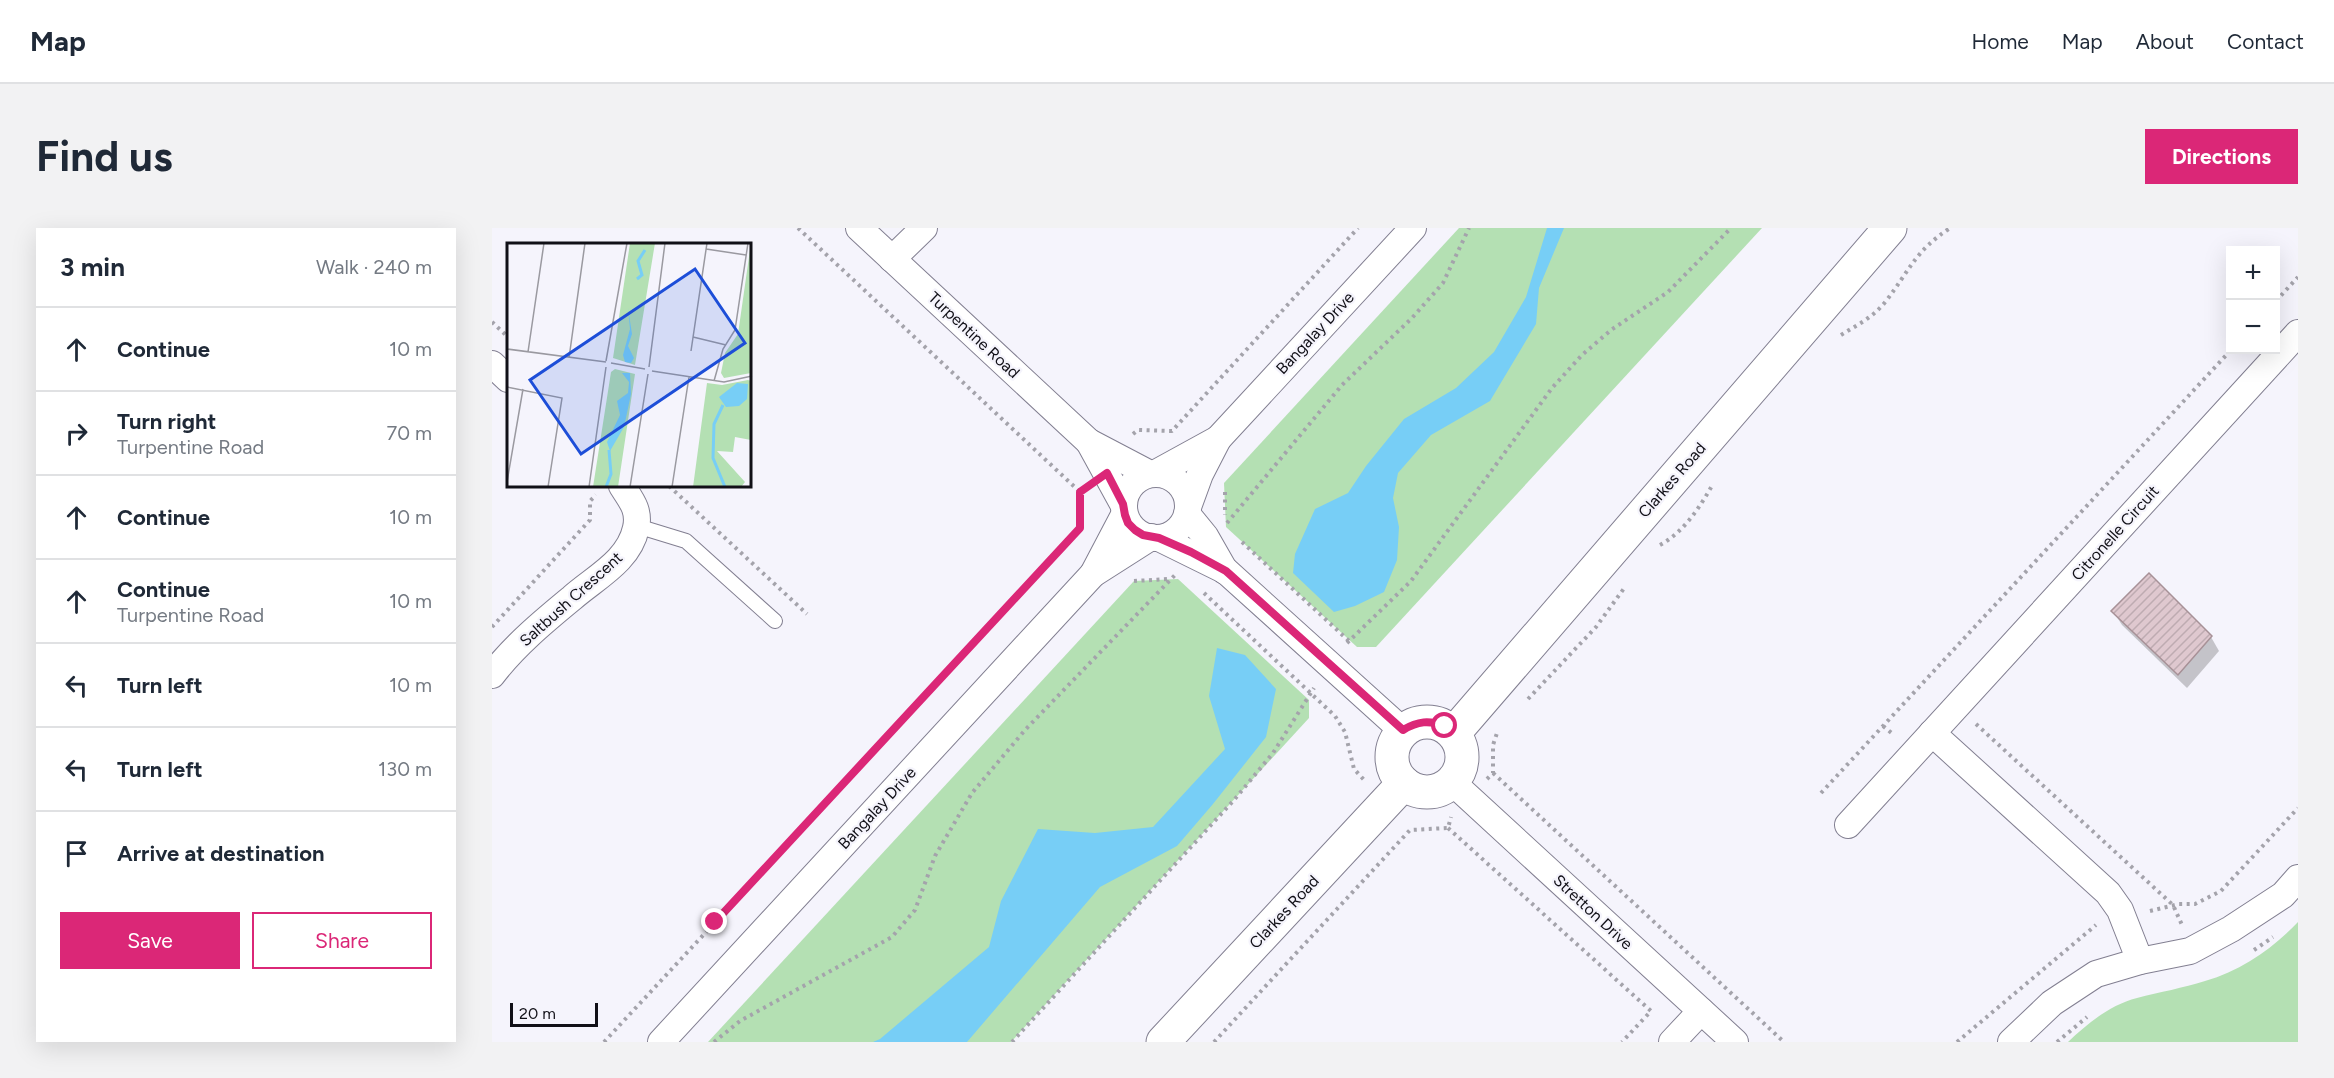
<!DOCTYPE html>
<meta charset="utf-8">
<style>
:root{--surface:#fff;--page:#f2f2f3;--text:#1f2937;--muted:#747a83;--line:#e0e1e3;--accent:#db2777}
body{margin:0;font-family:Figtree,sans-serif;background:var(--page);color:var(--text)}
.controls{position:absolute;right:18px;top:18px;display:grid;overflow:hidden;border-radius:0px;box-shadow:0 6px 24px #0002}
.controls button{width:54px;height:54px;display:grid;place-items:center;padding:0;border:0;border-bottom:2px solid var(--line);background:var(--surface);color:var(--text);font:30px sans-serif}
.scale{position:absolute;left:18px;bottom:15px;width:88px;box-sizing:border-box;padding-left:6px;border:3px solid #111017;border-top:0;font-size:16px;line-height:21px;white-space:nowrap;color:#111017;-webkit-text-stroke:4px #f5f4fc;paint-order:stroke}
.stop{position:absolute;width:18px;height:18px;margin:-14px;border:4px solid #db2777;border-radius:50%;background:#fff}
.stop.end{background:#db2777;border-color:#fff;box-shadow:0 2px 6px #0008}
.list{margin:0;padding:0;list-style:none}
h2{display:flex;justify-content:space-between;align-items:center;height:78px;margin:0;padding:0 24px;font-size:26px}
h2 small{font-size:20px;font-weight:400;color:var(--muted)}
.list li{display:grid;grid-template-columns:39px 1fr auto;gap:18px;align-items:center;box-sizing:border-box;height:84px;padding:0 24px;border-top:2px solid var(--line)}
.list b{display:block;font-size:22px;white-space:nowrap}
.list p{margin:0;font-size:20px;white-space:nowrap;color:var(--muted)}
.list em{font-size:20px;font-style:normal;color:var(--muted)}
.actions{display:flex;gap:12px;padding:18px 24px}
.actions a{flex:1;padding:14px 0;border:2px solid var(--accent);border-radius:0px;text-align:center;font-size:21px;color:var(--accent)}
.actions .main{background:var(--accent);color:#fff}
.icon{flex:none;width:33px;height:33px;fill:none;stroke:currentColor;stroke-width:2;stroke-linecap:round;stroke-linejoin:round}
.map{position:relative;flex:none;width:1806px;height:814px;overflow:hidden;border-radius:0px}
header{display:flex;align-items:center;gap:36px;box-sizing:border-box;height:84px;padding:0 30px;background:var(--surface);border-bottom:2px solid var(--line)}
header strong{font-size:28px}
nav{display:flex;gap:33px;margin-inline-start:auto;font-size:21px}
.intro{display:flex;align-items:center;justify-content:space-between;box-sizing:border-box;height:144px;padding:0 36px}
h1{margin:0;font-size:42px}
.button{padding:15px 27px;border-radius:0px;background:var(--accent);color:#fff;font-size:21px;font-weight:700}
main{display:flex;gap:36px;padding:0 36px}
aside{flex:1;background:var(--surface);border-radius:0px;box-shadow:0 6px 24px #0002}
.map>svg:first-child{display:block}
.park{fill:#b4e0b3}
.water{fill:#77cef6}
.shadow{fill:#0003}
.building{fill:url(#building-hatch);stroke:#a79197;stroke-width:1.5}
.lines{fill:none;stroke-linecap:round;stroke-linejoin:round}
.lane-casing{stroke:#827f91;stroke-width:16}
.street-casing{stroke:#827f91;stroke-width:28}
.secondary-casing{stroke:#827f91;stroke-width:35}
.path{stroke:#a4a3ab;stroke-width:4;stroke-dasharray:3 4.5;stroke-linecap:butt}
.lane{stroke:#fff;stroke-width:14}
.street{stroke:#fff;stroke-width:26}
.secondary{stroke:#fff;stroke-width:33}
.route{stroke:#db2777;stroke-width:8}
.labels{text-anchor:middle;dominant-baseline:central;stroke-width:4.5;stroke-linejoin:round;paint-order:stroke}
.street-label{font-size:16px;fill:#111017;stroke:#f5f4fc}
.inset-river{fill:none;stroke:#77cef6;stroke-width:3}
.inset-road{fill:none;stroke:#9a99a0;stroke-width:1.5}
.view{fill:#1d4ed8;fill-opacity:0.15;stroke:#1d4ed8;stroke-width:3}
.inset-edge{fill:none;stroke:#111017;stroke-width:3}
</style>
<header>
<strong>Map</strong>
<nav><a>Home</a><a>Map</a><a>About</a><a>Contact</a></nav>
</header>
<div class="intro"><h1>Find us</h1><a class="button">Directions</a></div>
<main>
<aside>
<h2>3 min<small>Walk · 240 m</small></h2>
<ul class="list">
<li><svg class="icon" aria-label="ahead" viewBox="0 0 24 24"><path d="M12 20V5M6 11l6-6 6 6"/></svg><div><b>Continue</b></div><em>10 m</em></li>
<li><svg class="icon" aria-label="right" viewBox="0 0 24 24"><path d="M7 20v-9h11M14 6l5 5-5 5"/></svg><div><b>Turn right</b><p>Turpentine Road</p></div><em>70 m</em></li>
<li><svg class="icon" aria-label="ahead" viewBox="0 0 24 24"><path d="M12 20V5M6 11l6-6 6 6"/></svg><div><b>Continue</b></div><em>10 m</em></li>
<li><svg class="icon" aria-label="ahead" viewBox="0 0 24 24"><path d="M12 20V5M6 11l6-6 6 6"/></svg><div><b>Continue</b><p>Turpentine Road</p></div><em>10 m</em></li>
<li><svg class="icon" aria-label="left" viewBox="0 0 24 24"><path d="M17 20v-9H6M10 6l-5 5 5 5"/></svg><div><b>Turn left</b></div><em>10 m</em></li>
<li><svg class="icon" aria-label="left" viewBox="0 0 24 24"><path d="M17 20v-9H6M10 6l-5 5 5 5"/></svg><div><b>Turn left</b></div><em>130 m</em></li>
<li><svg class="icon" aria-label="arrive" viewBox="0 0 24 24"><path d="M6 21V4h12l-3 4 3 4H6"/></svg><div><b>Arrive at destination</b></div></li>
</ul>
<div class="actions"><a class="main">Save</a><a>Share</a></div>
</aside>
<div class="map">
<svg width="1806" height="814" viewBox="0 0 1806 814">
<defs>
<pattern id="building-hatch" width="6" height="6" patternUnits="userSpaceOnUse" patternTransform="scale(1.5)"><rect width="6" height="6" fill="#dfc8cf"/><path d="M-1 1l2-2M0 6l6-6M5 7l2-2" fill="none" stroke="#beabb1"/></pattern>
</defs>
<rect width="100%" height="100%" fill="#f5f4fc"/>
<g class="park">
<polygon points="967,0 1270,0 884,419 865,419 734,299 732,255"/>
<polygon points="686,351 817,472 817,490 519,814 216,814 642,353"/>
<path d="M1806,694V814H1576C1596,795 1618,777 1645,770C1668,764 1691,760 1713,753C1750,742 1780,721 1806,694Z"/>
</g>
<g class="water">
<polygon points="1055,0 1072,0 1047,60 1044,96 998,173 939,207 906,245 901,270 907,299 905,332 892,364 863,378 842,384 801,345 803,326 823,281 856,265 874,238 912,191 964,160 1002,124 1034,69"/>
<polygon points="725,420 753,427 784,461 774,509 721,576 685,618 608,659 475,814 381,814 388,811 497,719 509,673 546,601 603,605 661,599 733,521 717,468"/>
</g>
<polygon class="shadow" points="1621,383 1719,409 1727,423 1695,460 1630,397"/>
<polygon class="building" points="1657,345 1720,408 1686,447 1619,383"/>
<g class="lines">
<g class="lane-casing">
<polyline id="lane" points="145,298 194,313 283,393"/>
</g>
<g class="street-casing">
<g id="street">
<polyline points="367,0 597,214 658,246"/>
<polyline points="400,31 432,0"/>
<polyline points="0,136 16,151"/>
<polyline points="597,214 631,276"/>
<polyline points="664,245 726,211"/>
<circle cx="664" cy="278" r="32"/>
<polyline points="696,279 708,246 726,211 921,0"/>
<polyline points="695,286 713,308 733,343"/>
<polyline points="667,310 734,343 911,503"/>
<polyline points="601,346 632,287"/>
<path d="M0,447C22,418 52,393 80,370C104,349 137,333 144,300C148,282 139,272 130,258"/>
<polyline points="1440,505 1616,665 1628,682 1648,733"/>
<polyline points="960,554 1243,814"/>
<polyline points="1356,597 1806,105"/>
<polyline points="169,814 601,346 659,309"/>
<polyline points="1180,814 1209,783"/>
<polyline points="1519,814 1560,775 1604,746 1648,733 1698,723 1739,701 1791,667 1806,650"/>
</g>
</g>
<g class="secondary-casing">
<g id="secondary">
<circle cx="935" cy="529" r="35"/>
<polyline points="962,505 1398,0"/>
<polyline points="671,814 912,555"/>
</g>
</g>
<g class="path">
<polyline points="306,0 588,264"/>
<polyline points="1784,73 1806,49"/>
<polyline points="0,94 16,109"/>
<path d="M1349,107C1365,97 1382,89 1394,73C1418,42 1422,24 1458,0"/>
<polyline points="641,206 646,202 680,203 866,0"/>
<polyline points="177,258 315,386"/>
<polyline points="733,264 733,287"/>
<polyline points="735,295 850,157 920,90 951,55 977,0"/>
<polyline points="750,314 857,413"/>
<path d="M1168,317C1192,304 1208,279 1221,256"/>
<polyline points="642,353 677,351"/>
<polyline points="712,365 843,488 853,504 862,541 873,553"/>
<polyline points="0,399 98,292 98,273 104,267"/>
<polyline points="855,415 919,353 1060,160 1090,127 1119,102 1176,64 1239,0"/>
<polyline points="1036,471 1104,399 1133,359"/>
<polyline points="1484,496 1681,677 1690,697"/>
<polyline points="1391,498 1402,507"/>
<polyline points="1001,545 1292,814"/>
<polyline points="995,551 1001,545 1001,517 1005,505"/>
<polyline points="1329,565 1739,122"/>
<polyline points="956,600 1159,783 1130,814"/>
<polyline points="1658,683 1687,676 1703,676 1729,663 1806,580"/>
<polyline points="1762,722 1781,709"/>
<polyline points="112,814 588,301 588,264 592,262"/>
<polyline points="222,814 248,793 400,709 423,682 443,628 480,565 533,502 683,347"/>
<polyline points="520,814 742,572 781,525 822,460"/>
<polyline points="722,814 918,602 956,600 959,589"/>
<polyline points="1465,814 1604,697"/>
<polyline points="1565,814 1595,789"/>
</g>
<use href="#lane" class="lane"/>
<use href="#street" class="street"/>
<use href="#secondary" class="secondary"/>
</g>
<g class="lines">
<path class="route" d="M223,694L588,300V264L615,245L631,276L633,287L636,295L643,302L651,307L667,310L699,324L734,343L911,502C926,493 937,492 953,498"/>
</g>
<g class="labels">
<g class="street-label">
<text transform="translate(823 105) rotate(-47)">Bangalay Drive</text>
<text transform="translate(482 107) rotate(43)">Turpentine Road</text>
<text transform="translate(1180 252) rotate(-49)">Clarkes Road</text>
<text transform="translate(1623 305) rotate(-48)">Citronelle Circuit</text>
<text transform="translate(79 371) rotate(-42)">Saltbush Crescent</text>
<text transform="translate(385 580) rotate(-47)">Bangalay Drive</text>
<text transform="translate(792 684) rotate(-47)">Clarkes Road</text>
<text transform="translate(1101 684) rotate(43)">Stretton Drive</text>
</g>
</g>
<g transform="translate(15 15)">
<rect width="244" height="244" fill="#f5f4fc"/>
<path d="M123,0H148L128,122L106,115ZM244,0V130L217,135L214,130L218,110L231,91ZM108,126L128,131L111,244H86L104,129ZM241,137L244,138V197L228,194L226,209L210,208L238,239L234,244H186L200,140L215,142Z" fill="#b4e0b3"/>
<path d="M121,65L125,91L121,103L127,115L124,120L118,119L116,112L123,86ZM115,130H123L124,151L117,184L103,208L100,199L113,172L110,158L121,150L122,139ZM230,140L241,141L240,156L232,163L219,164L212,154Z" fill="#77cef6"/>
<path class="inset-river" d="M130,36L135,32L131,18L138,7M216,162L207,181L206,215L218,244M99,244L104,231L102,207"/>
<path class="inset-road" d="M199,6L239,12M186,94L219,102M0,106L99,119M184,108L200,0M21,109L37,0M62,115L78,0M99,118L120,0M104,120L138,126M142,124L158,0M145,128L217,139L245,133M207,138L216,106L228,87L241,0M0,144L55,155L41,244M0,239L16,146M82,244L99,124M123,244L141,131M165,244L182,134"/>
<path class="view" d="M188,26L238,100L74,211L23,137Z"/>
<rect width="244" height="244" class="inset-edge"/>
</g>
</svg>
<div class="controls">
<button>+</button>
<button>−</button>
</div>
<div class="scale">20 m</div>
<div class="stop" style="left:953px;top:498px"></div>
<div class="stop end" style="left:223px;top:694px"></div>
</div>
</main>
